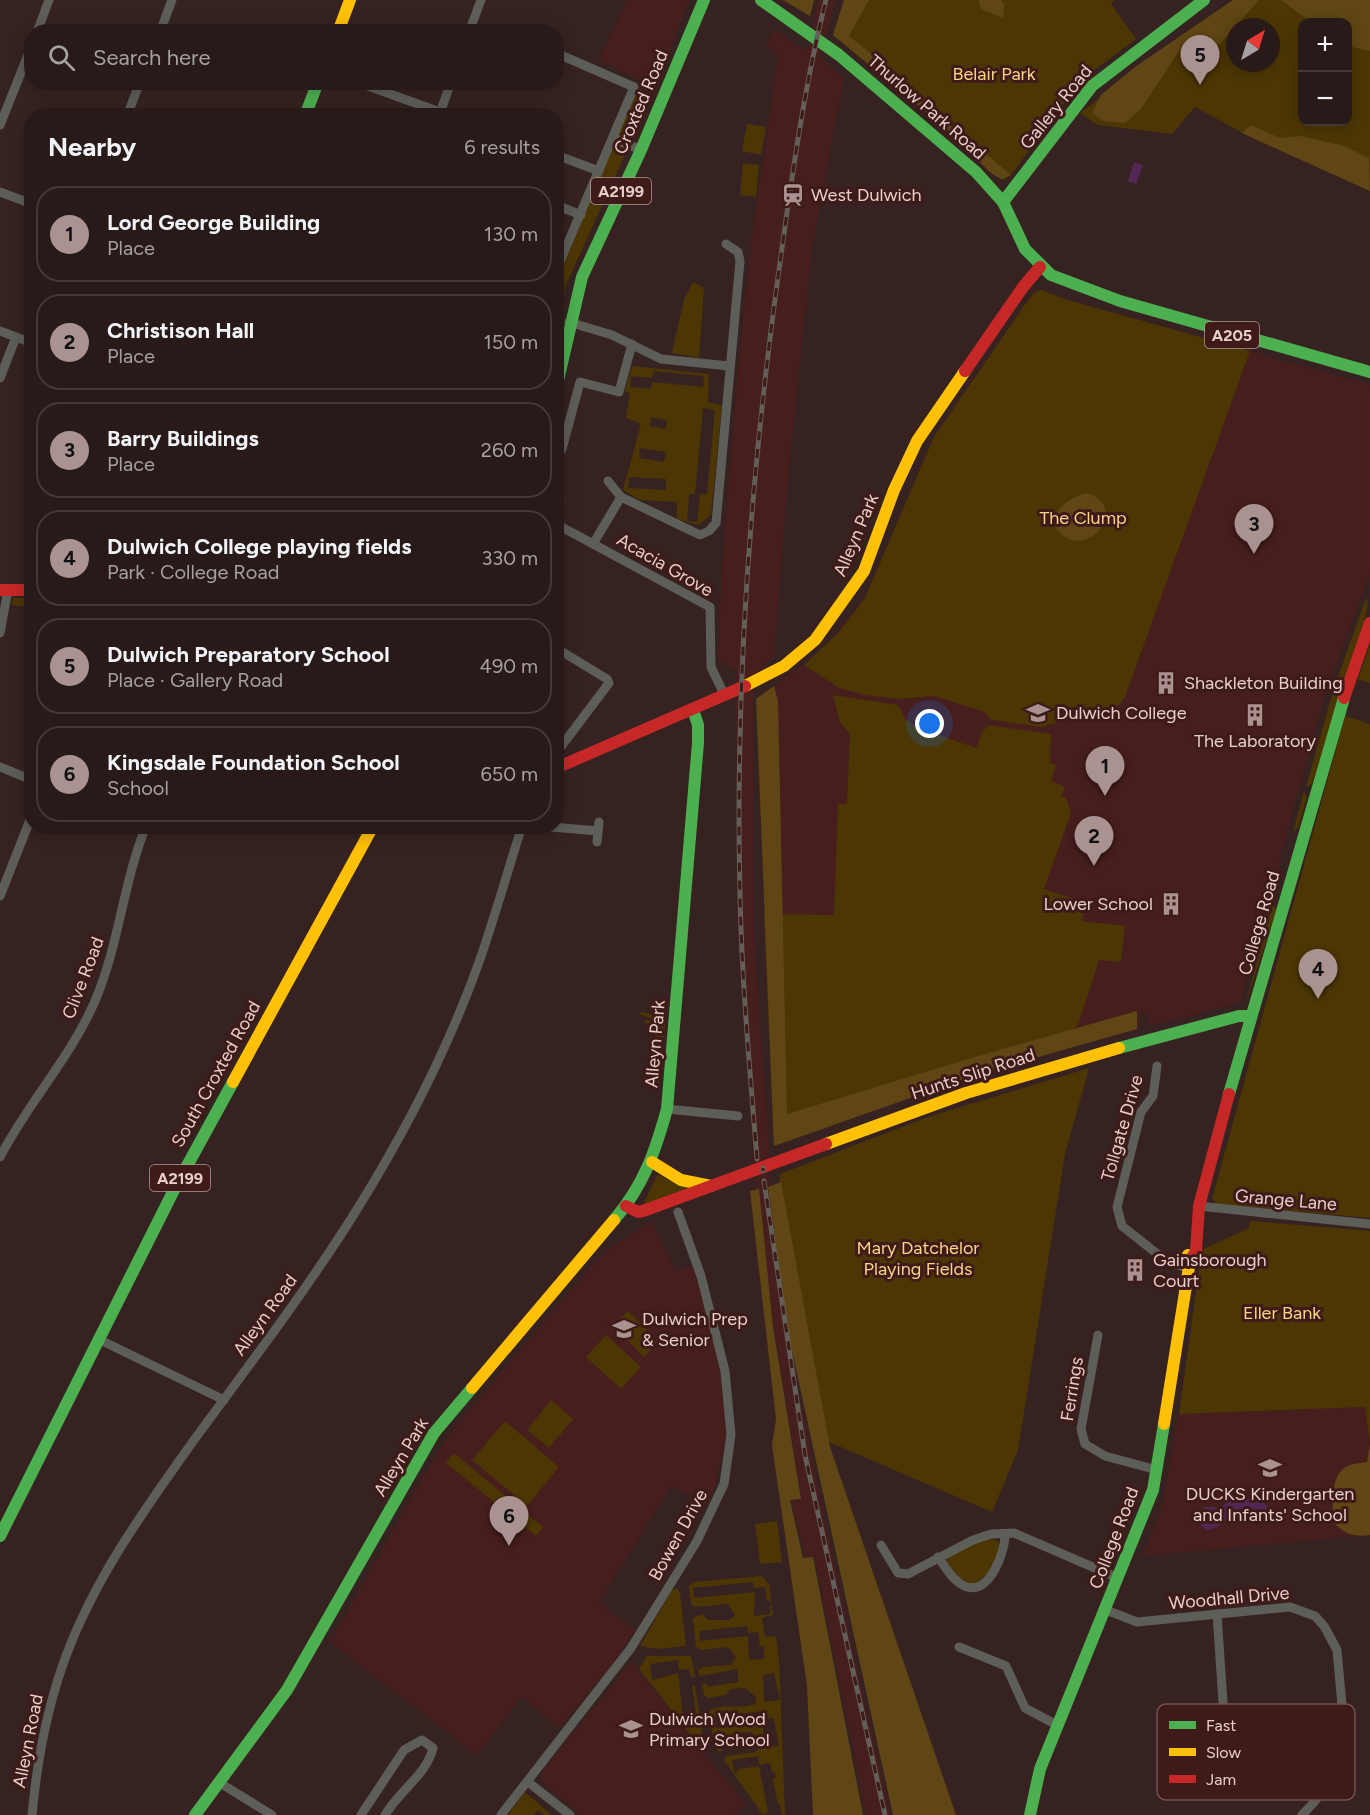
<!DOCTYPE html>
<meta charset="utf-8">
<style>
:root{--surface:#281a19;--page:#342726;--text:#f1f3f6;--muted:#a5a1a2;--line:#443838;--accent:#a99290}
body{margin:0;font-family:Figtree,sans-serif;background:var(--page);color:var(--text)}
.controls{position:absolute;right:18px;top:18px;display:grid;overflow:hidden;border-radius:12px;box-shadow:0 3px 15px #0003}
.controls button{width:54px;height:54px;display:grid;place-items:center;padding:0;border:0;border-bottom:2px solid var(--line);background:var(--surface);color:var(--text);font:30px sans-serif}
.compass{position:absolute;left:1226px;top:18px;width:54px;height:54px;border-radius:50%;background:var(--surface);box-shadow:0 3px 15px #0003;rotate:38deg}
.you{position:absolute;left:930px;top:724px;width:21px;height:21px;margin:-15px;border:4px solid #fff;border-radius:50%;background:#1a73e8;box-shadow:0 0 0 9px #1a73e833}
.badge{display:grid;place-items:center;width:39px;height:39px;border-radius:50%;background:var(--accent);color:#111;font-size:20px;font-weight:700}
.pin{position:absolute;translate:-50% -50px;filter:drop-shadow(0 2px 3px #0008)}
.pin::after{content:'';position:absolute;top:32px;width:21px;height:18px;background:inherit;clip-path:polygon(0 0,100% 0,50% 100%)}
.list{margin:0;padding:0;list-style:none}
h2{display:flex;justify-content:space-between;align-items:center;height:78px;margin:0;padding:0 24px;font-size:26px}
h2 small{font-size:20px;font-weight:400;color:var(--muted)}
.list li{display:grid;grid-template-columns:39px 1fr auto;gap:18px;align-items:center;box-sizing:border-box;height:96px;margin:0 12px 12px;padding:0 12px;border:2px solid var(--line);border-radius:24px}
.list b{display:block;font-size:22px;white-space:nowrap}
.list p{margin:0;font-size:20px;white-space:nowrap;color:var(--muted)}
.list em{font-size:20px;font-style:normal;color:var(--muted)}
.icon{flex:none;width:33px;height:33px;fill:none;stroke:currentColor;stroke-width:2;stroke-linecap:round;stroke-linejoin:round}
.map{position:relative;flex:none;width:1370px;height:1815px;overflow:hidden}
.search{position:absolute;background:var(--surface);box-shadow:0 3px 15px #0003;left:24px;top:24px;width:540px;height:66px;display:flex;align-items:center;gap:15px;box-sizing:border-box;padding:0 21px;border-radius:24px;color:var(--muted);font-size:22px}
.panel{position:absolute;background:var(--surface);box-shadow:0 3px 15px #0003;left:24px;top:108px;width:540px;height:726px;border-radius:24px}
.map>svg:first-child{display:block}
.built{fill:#461e1d}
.green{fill:#4c3604;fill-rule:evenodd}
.forest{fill:#604614}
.water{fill:#522755}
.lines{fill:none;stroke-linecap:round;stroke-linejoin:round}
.street{stroke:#5e5e58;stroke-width:9}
.fast{stroke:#4caf50;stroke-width:12}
.slow{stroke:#ffc107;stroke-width:12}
.jam{stroke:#c62828;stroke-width:12}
.rail-casing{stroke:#645e58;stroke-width:5}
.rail{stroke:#3e1b19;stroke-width:3;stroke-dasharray:9;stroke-linecap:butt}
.labels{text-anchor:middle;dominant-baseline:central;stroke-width:6;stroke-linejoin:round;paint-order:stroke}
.shield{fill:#3e1b19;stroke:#b49896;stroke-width:1.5}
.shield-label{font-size:16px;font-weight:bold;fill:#e7cecb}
.park-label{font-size:18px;fill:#fad387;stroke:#3e1b19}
.street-label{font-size:18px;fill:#e7cecb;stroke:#3e1b19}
.poi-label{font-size:18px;fill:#e7cecb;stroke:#3e1b19;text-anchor:start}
.key{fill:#3e1b19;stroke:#71514e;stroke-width:1.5}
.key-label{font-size:16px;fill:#e7cecb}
</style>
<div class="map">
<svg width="1370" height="1815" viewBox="0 0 1370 1815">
<rect width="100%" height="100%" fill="#362321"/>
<g class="built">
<polygon points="628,0 689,0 655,89 599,59"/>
<polygon points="818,0 836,0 820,58 844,78 812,248 789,469 774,657 753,676 754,935 770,1162 769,1184 786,1334 850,1638 891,1815 866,1815 815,1556 805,1556 792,1501 802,1500 774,1327 754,1164 737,918 736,671 718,660 723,552 738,372 752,236 778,57 767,45 773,31 777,31 801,48 808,49"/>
<polygon points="1042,290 1061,298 1370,385 1370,574 1325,695 1241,1000 1238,1003 1149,1026 1147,1013 1139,1014 1139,1029 981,1073 774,1146 756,699 802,666 826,645 865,598 934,437 1024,306 1034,293"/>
<polygon points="651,1221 675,1271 693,1265 720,1365 726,1435 715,1487 709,1503 671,1486 599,1602 635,1631 612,1664 559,1728 522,1697 477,1755 330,1642 434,1458 456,1426 602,1254"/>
<polygon points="1365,1407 1370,1442 1370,1535 1142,1556 1162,1506 1179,1414"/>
<polygon points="631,1662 747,1806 734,1815 582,1815 545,1785 541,1773"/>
</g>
<g class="green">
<polygon points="844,0 1115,0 1111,4 1136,39 1081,80 1011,175 1004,180 991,173 944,127 833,35"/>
<path d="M1243,0H1370V191L1252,138L1195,107L1172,134L1098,125L1080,113L1188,31ZM1302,22H1348V122H1302ZM1235,27H1271V63H1235Z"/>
<polygon points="635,93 650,99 566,285 557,327 557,281"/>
<polygon points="747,124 766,127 761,155 742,151"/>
<polygon points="743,163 759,165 756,197 740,195"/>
<polygon points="693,282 704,288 699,358 672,353 684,300"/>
<polygon points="1042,290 1061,298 1250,351 1125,697 1119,705 1041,727 991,720 985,712 934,696 897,699 865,695 839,688 804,665 841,630 865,598 934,437 1024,306 1034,293"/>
<path d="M632,366L709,374L708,402L722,406L711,515L698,525L677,519V502L640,500L623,490L641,424L626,418L630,393L625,392ZM654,371L704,376L703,387L652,382L651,389L630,387L631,376L652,378ZM703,408L715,410L707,494H700L697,522L687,521L689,494H695ZM651,417L667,420L666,429L650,426ZM640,448L666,452L664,462L639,458ZM629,477L666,479V490L628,488Z"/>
<polygon points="557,459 564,461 557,478 565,503 558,514"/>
<polygon points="13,598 31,598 31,607 12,605"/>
<polygon points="1366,598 1368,602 1364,622 1312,784 1306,787 1333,691"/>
<polygon points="1370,645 1370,683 1358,679"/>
<polygon points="833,695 898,705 905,719 918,728 976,748 982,732 989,725 1051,734 1050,763 1056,765 1051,781 1065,787 1061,796 1066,798 1071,813 1044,889 1086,903 1082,921 1125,926 1121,962 1099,960 1079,1023 1059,1051 934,1089 774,1146 764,914 834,915 838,804 847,804 850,734 840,722"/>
<polygon points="1345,716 1370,724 1370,1218 1218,1204 1212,1199"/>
<polygon points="1304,792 1307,797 1298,828 1293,832"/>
<polygon points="1272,907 1277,908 1246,1003 1247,998"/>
<polygon points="643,1012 666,1020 663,1043 655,1041 659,1026 642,1022 648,1020 657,1025 656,1020 639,1014"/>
<polygon points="658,1050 663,1054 658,1087 644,1081 648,1070 653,1072 658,1057 651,1052"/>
<polygon points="1089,1068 1065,1154 1018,1450 992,1512 827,1441 779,1198 780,1174 928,1117"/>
<polygon points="658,1174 670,1181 691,1187 643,1205"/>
<polygon points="1250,1221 1370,1231 1370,1442 1365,1407 1179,1414 1202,1250 1249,1228"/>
<polygon points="628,1311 659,1342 644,1357 613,1326"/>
<polygon points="606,1335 641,1367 621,1389 586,1357"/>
<polygon points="551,1400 573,1419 549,1448 527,1430"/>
<polygon points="505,1421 559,1467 527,1506 472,1460"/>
<polygon points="454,1453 543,1527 536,1536 446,1463"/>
<polygon points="777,1521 782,1562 760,1564 755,1524"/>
<path d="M991,1538L998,1542C1004,1557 986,1580 972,1584L956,1576L946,1563L948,1557L971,1544Z"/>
<path d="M762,1576L769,1584L773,1615L762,1618L765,1637L776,1636L779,1659L785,1815H782L780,1805H778L773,1779L776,1777L775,1772H772L770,1763L759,1765L758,1756L732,1760L734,1772L736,1773L739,1769L759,1766L768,1812L763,1815L724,1760L727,1756L756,1752L759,1747L752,1733C735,1729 729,1739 720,1753L715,1747L708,1712C721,1702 741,1711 756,1703V1697L745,1688L730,1689L726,1695L708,1698L704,1695L702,1684L706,1683L707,1687L739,1682L737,1669L700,1676L698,1670L703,1667L731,1665L736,1657L728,1647L701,1650L696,1647L693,1618L702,1614L708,1620H730L735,1615L728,1604L695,1607L691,1604L689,1586L694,1582ZM753,1582L754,1588L765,1587L767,1601H771L770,1614L754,1616L755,1592L694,1598L693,1588ZM747,1626L748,1633L758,1632L760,1646H764V1659L749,1660L748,1636L700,1641L699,1631ZM774,1673L780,1700L764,1702L763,1675ZM762,1711L763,1719L774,1718L779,1746L764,1747L763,1723L716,1728L715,1717Z"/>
<polygon points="677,1588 680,1593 686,1646 657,1649 640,1646 672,1590"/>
<polygon points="647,1656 691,1656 695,1677 691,1677 689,1669 679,1670 678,1660 650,1664 652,1680 678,1673 684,1725 694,1723 697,1720 692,1686 695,1685 704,1746 701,1748 639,1669"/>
<polygon points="525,1792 551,1815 544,1815 538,1810 534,1815 508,1815"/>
</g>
<g class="forest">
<polygon points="783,0 814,0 810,16"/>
<polygon points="844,0 869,0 849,36 908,84 919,98 1011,175 1001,179 991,173 944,127 833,35"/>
<polygon points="978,0 1001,0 1004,4 1003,18 981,9"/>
<polygon points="1233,0 1259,0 1220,44 1179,51 1141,109 1125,123 1103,121 1092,113 1101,95 1135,67"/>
<polygon points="1281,0 1370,0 1370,51 1348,46 1348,22 1311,22"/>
<polygon points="1251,125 1280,138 1301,136 1344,146 1369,158 1370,191 1242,133"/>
<path d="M1086,493C1133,505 1085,569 1054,526C1053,507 1071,498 1086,493Z"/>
<polygon points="774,686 778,701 787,1114 978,1056 1137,1011 1137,1029 981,1073 774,1146 756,699"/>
<polygon points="781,1182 830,1447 956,1815 893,1815 788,1332 768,1187"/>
<polygon points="759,1189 773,1327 801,1499 790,1500 803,1558 813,1557 863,1815 813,1815 807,1686 772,1445 776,1419 750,1191"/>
<path d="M1370,1444V1535C1354,1537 1346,1535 1334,1523C1332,1508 1330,1472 1348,1466C1354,1463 1361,1463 1367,1462Z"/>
</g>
<g class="water">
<polygon points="1134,162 1143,165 1136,184 1128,181"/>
<polygon points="1255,1499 1264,1503 1269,1508 1265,1518 1254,1523 1228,1519 1217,1527 1207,1530 1198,1523 1198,1514 1204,1507 1221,1508 1229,1500"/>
</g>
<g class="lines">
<g class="street">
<polyline points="37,32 49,0"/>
<polyline points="160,32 172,0"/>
<polyline points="469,32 481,0"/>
<polyline points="556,53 634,87 556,271"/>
<polyline points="357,82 440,112"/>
<polyline points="127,116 140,82"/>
<polyline points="439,116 451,82"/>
<polyline points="0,125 32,45"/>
<polyline points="613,138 641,150"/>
<polyline points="556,155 599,171"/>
<polyline points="0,192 32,204"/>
<polyline points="556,205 581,215"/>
<polyline points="569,322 612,335 661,359 729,366"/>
<polyline points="0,331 32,343"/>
<polyline points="0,378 16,337"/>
<polyline points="562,449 580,382 619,392 632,344"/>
<polyline points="608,481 621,497"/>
<polyline points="556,524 710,607 711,667 725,696"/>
<polyline points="593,544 621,497 700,535 709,531 716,523 740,261 738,252 726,244"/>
<polyline points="0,633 8,590"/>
<polyline points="556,648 607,679 609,683 560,748 557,755 559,767"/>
<polyline points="0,767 32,780"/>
<polyline points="540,826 598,831"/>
<polyline points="597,842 599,822"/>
<polyline points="0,896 32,815"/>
<polyline points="1157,1066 1153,1096 1141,1112 1117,1207 1122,1226 1165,1260 1189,1269"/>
<polyline points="667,1109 738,1116"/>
<path d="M0,1157C28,1103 71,1057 95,1001C119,945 123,883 146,826"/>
<polyline points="1199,1206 1370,1224"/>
<polyline points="1098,1335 1081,1429 1085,1444 1105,1456 1157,1470"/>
<polyline points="98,1339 224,1400"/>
<polyline points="881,1545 898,1573 908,1574 973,1540 991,1534 1014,1533 1118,1578"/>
<path d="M938,1557C946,1568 954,1583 967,1587C990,1594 1005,1552 1005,1535"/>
<path d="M1106,1610L1137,1622L1290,1607L1315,1616L1324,1626L1337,1650L1346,1749C1337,1774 1321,1796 1302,1815"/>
<polyline points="1217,1614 1226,1747 1224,1756 1218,1757 1214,1754 1214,1747 1226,1734"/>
<polyline points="959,1647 1006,1666 1025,1708 1057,1725"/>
<polyline points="528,1782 570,1815"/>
<polyline points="220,1783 272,1815"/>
<path d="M32,1815C37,1761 47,1707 66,1656C96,1576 145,1509 194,1440C249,1365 306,1291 356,1211C404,1134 447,1051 478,965C494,920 507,873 522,826"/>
<path d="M361,1815L404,1750L422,1740L433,1748C427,1774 399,1791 385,1815"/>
<polyline points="501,1815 631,1648 697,1541 724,1484 731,1435 725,1371 701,1276 678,1212"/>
</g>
<g class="fast">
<polyline points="761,0 839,55 976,172 1003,202 1025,249 1051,275 1120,301 1370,372"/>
<polyline points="305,116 318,82"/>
<polyline points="1003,202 1092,86 1204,0"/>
<polyline points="556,389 582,277 641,150 704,0"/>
<polyline points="1119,1048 1239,1016 1250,1016"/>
<polyline points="1229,1094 1344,698"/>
<path d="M614,1220C644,1185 655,1152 667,1109L698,743V725L693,710"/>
<polyline points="0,1536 176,1186 233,1082"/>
<polyline points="195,1815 287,1690 434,1433 472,1388"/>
<polyline points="1030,1815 1040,1769 1153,1490 1164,1424"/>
</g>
<g class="slow">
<polyline points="338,32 350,0"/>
<polyline points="745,686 784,666 815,640 864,571 894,490 917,441 965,371"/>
<polyline points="233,1082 373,826"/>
<polyline points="826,1144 966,1093 1119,1048"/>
<polyline points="652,1162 681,1180 711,1186"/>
<polyline points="472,1388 614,1220"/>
<polyline points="1164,1424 1190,1261 1188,1255"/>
</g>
<g class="jam">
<polyline points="965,371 1023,287 1040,267"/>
<polyline points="0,590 32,590"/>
<polyline points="1344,698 1370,623"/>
<polyline points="556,768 745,686"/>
<polyline points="626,1206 638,1212 643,1211 826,1144"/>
<polyline points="1190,1261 1196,1251 1199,1206 1229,1094"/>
</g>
<g class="rail-casing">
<g id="rail">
<path d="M757,1159C750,1072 742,984 740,896C735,690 750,481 778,277C791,184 803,91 826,0"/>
<polyline points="763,1168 763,1171"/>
<polyline points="764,1181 805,1455 885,1815"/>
</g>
</g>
<use href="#rail" class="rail"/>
</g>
<defs>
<g id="station-bare" transform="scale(1.8)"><path d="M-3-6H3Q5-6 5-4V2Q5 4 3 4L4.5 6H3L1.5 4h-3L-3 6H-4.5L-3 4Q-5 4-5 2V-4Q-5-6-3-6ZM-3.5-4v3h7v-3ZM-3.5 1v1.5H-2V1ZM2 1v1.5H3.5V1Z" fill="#a99290" stroke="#3e1b19" stroke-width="2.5" paint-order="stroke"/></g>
<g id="building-bare" transform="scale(1.8)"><path d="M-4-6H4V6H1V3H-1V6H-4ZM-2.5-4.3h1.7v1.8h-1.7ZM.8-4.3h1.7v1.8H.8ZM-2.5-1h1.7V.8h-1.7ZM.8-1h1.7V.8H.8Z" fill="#a99290" stroke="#3e1b19" stroke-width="2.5" paint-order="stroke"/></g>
<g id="school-bare" transform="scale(1.8)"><path d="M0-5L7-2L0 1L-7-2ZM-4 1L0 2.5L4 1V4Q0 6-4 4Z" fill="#a99290" stroke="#3e1b19" stroke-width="2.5" paint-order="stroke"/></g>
</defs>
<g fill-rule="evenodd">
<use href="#station-bare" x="793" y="195"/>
<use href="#building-bare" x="1166" y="683"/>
<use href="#school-bare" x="1038" y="713"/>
<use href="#building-bare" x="1255" y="715"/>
<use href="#building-bare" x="1171" y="904"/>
<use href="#building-bare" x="1135" y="1270"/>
<use href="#school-bare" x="624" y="1329"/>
<use href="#school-bare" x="1270" y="1468"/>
<use href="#school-bare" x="631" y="1729"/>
</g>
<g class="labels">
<g class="shield">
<rect x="591" y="178" width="60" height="26" rx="4.5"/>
<rect x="1205" y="322" width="54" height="26" rx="4.5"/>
<rect x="150" y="1165" width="60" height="26" rx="4.5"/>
</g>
<g class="shield-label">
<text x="621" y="191">A2199</text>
<text x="1232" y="335">A205</text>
<text x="180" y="1178">A2199</text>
</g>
<g class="park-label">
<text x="994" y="74">Belair Park</text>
<text x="1083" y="518">The Clump</text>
<text x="918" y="1248">Mary Datchelor<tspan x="918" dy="21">Playing Fields</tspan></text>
<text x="1282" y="1313">Eller Bank</text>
</g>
<g class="street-label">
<text transform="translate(641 102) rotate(-67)">Croxted Road</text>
<text transform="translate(927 107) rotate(41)">Thurlow Park Road</text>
<text transform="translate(1056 107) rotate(-51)">Gallery Road</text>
<text transform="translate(856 535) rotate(-67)">Alleyn Park</text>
<text transform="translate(665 565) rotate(30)">Acacia Grove</text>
<text transform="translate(1259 923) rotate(-74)">College Road</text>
<text transform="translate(83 978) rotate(-69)">Clive Road</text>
<text transform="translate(655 1044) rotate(-85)">Alleyn Park</text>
<text transform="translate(216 1074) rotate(-61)">South Croxted Road</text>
<text transform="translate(973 1074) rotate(-18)">Hunts Slip Road</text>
<text transform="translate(1122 1128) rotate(-74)">Tollgate Drive</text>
<text transform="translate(1286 1200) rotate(5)">Grange Lane</text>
<text transform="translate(265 1315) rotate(-54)">Alleyn Road</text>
<text transform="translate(1072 1389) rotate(-81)">Ferrings</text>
<text transform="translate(401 1457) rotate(-59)">Alleyn Park</text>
<text transform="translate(678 1535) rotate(-61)">Bowen Drive</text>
<text transform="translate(1114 1538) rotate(-69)">College Road</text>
<text transform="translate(1229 1598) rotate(-5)">Woodhall Drive</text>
<text transform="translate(28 1741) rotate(-79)">Alleyn Road</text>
</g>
<g class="poi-label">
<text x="811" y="195">West Dulwich</text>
<text x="1184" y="683">Shackleton Building</text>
<text x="1056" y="713">Dulwich College</text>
<text x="1255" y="741" text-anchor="middle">The Laboratory</text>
<text x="1153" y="904" text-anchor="end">Lower School</text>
<text x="1153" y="1260">Gainsborough<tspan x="1153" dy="21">Court</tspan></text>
<text x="642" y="1319">Dulwich Prep<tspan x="642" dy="21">&amp; Senior</tspan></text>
<text x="1270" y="1494" text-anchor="middle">DUCKS Kindergarten<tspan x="1270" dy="21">and Infants' School</tspan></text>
<text x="649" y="1719">Dulwich Wood<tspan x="649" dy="21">Primary School</tspan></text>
</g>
</g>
<rect x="1157" y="1704" width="198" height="96" rx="9" class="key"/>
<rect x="1169" y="1721" width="27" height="8" fill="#4caf50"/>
<rect x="1169" y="1748" width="27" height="8" fill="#ffc107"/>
<rect x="1169" y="1775" width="27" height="8" fill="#c62828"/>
<g class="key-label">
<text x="1206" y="1731">Fast</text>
<text x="1206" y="1758">Slow</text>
<text x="1206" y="1785">Jam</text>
</g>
</svg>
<div class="controls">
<button>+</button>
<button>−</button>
</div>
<svg class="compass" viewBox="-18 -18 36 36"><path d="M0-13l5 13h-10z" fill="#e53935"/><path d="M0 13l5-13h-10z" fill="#a5a1a2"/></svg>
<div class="you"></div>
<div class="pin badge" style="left:1105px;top:796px">1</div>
<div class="pin badge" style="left:1094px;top:866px">2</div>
<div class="pin badge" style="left:1254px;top:554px">3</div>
<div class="pin badge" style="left:1318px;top:999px">4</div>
<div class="pin badge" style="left:1200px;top:85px">5</div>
<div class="pin badge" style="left:509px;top:1546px">6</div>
<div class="search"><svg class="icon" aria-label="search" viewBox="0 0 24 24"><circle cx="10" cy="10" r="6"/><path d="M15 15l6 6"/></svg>Search here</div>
<section class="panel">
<h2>Nearby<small>6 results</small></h2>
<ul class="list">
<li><span class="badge">1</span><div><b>Lord George Building</b><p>Place</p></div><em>130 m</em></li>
<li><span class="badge">2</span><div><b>Christison Hall</b><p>Place</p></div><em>150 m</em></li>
<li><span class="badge">3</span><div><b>Barry Buildings</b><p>Place</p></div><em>260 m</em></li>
<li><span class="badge">4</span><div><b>Dulwich College playing fields</b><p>Park · College Road</p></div><em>330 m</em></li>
<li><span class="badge">5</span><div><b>Dulwich Preparatory School</b><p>Place · Gallery Road</p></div><em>490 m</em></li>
<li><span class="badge">6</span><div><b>Kingsdale Foundation School</b><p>School</p></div><em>650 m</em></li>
</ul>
</section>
</div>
